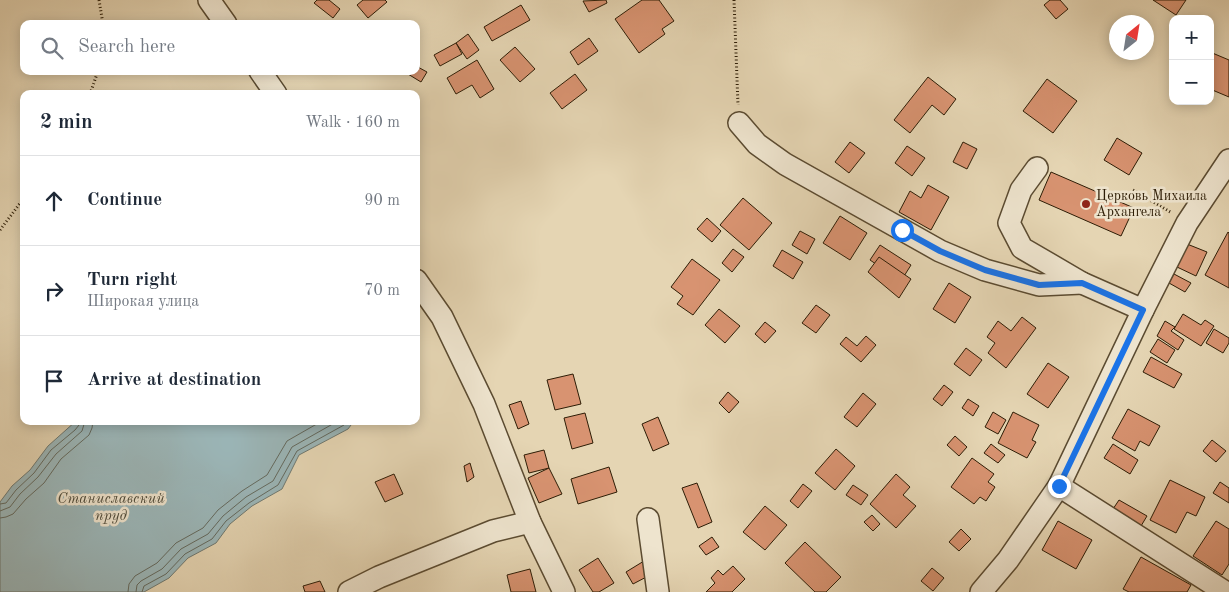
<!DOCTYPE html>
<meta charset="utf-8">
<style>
:root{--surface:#fff;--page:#f2f2f3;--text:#1f2937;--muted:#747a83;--line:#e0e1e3}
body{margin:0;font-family:"Old Standard TT",serif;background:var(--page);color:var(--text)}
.controls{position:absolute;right:15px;top:15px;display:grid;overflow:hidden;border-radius:10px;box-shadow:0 2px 12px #0003}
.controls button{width:45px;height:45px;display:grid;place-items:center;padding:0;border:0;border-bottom:1px solid var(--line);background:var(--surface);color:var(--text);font:25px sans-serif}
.compass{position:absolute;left:1109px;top:15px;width:45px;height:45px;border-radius:50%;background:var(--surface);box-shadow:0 2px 12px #0003;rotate:30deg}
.stop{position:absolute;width:15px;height:15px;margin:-11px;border:4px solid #1a73e8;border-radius:50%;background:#fff}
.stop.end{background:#1a73e8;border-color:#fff;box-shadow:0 1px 5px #0008}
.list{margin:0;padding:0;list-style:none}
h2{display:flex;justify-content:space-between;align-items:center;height:65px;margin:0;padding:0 20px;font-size:21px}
h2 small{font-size:16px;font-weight:400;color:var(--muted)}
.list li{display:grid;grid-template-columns:32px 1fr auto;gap:15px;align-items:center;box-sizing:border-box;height:90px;padding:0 20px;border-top:1px solid var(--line)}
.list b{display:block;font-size:19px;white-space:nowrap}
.list p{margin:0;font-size:16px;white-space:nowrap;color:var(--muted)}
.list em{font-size:16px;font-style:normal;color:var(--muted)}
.icon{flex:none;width:28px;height:28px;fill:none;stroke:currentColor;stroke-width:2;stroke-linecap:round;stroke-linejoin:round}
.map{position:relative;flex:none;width:1229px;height:592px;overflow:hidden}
.search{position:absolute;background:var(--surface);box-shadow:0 2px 12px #0003;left:20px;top:20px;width:400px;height:55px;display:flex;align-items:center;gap:12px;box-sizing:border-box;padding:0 18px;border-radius:10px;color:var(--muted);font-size:19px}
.panel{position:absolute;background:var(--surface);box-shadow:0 2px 12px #0003;left:20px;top:90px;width:400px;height:335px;border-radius:10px}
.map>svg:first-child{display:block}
.water{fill:#9bb6b8;stroke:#6f7971}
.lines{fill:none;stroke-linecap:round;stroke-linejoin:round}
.shore{stroke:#646a5f;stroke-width:1}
.building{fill:#d89371;stroke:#2d1d06}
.minor-casing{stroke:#5b4b31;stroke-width:24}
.path{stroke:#2d1d06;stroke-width:3;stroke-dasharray:1 2.5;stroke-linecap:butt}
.minor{stroke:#eee4ce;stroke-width:21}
.route{stroke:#1a73e8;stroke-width:6}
.poi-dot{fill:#8f2418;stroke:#eee4ce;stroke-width:2}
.labels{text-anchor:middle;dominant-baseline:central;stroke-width:5;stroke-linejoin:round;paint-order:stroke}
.poi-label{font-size:14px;fill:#2d1d06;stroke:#eee4ce;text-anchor:start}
.water-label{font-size:15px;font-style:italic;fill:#4e4b3b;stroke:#eee4ce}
</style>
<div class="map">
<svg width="1229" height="592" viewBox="0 0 1229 592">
<rect width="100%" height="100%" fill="#e5d5b3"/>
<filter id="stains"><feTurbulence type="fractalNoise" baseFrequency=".004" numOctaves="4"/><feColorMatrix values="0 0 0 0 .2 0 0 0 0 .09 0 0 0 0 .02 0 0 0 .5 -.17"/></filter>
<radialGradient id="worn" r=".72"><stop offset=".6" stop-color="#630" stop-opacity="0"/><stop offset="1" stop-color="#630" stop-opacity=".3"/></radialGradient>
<polygon class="water" points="76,421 354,421 348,429 299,455 282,489 252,506 230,524 216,543 188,558 169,578 144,592 0,592 0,502 12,486 30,470 48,446"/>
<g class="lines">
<g class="shore">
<polyline points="0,504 6,503 16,490 34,473 51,450 75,430 79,425 79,421"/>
<polyline points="0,511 10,507 20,494 38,477 56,454 82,431 85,421"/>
<polyline points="0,518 6,517 13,514 26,499 44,483 61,459 89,435 92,428 93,421"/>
<polyline points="128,592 129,584 135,576 157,563 176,543 203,528 218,510 242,491 267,475 287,441 322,421"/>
<polyline points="136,592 137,585 141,581 162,569 181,549 208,534 223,516 246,497 273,481 292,447 338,421"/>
<polyline points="142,592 144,586 166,574 185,554 212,539 226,521 249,503 278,485 297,451 344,425 348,421"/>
</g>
</g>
<g class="building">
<polygon points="317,0 329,0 340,9 333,18 314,3"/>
<polygon points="363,0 385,0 387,2 368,18 357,5"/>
<polygon points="606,0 607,3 589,12 583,1"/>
<polygon points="642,0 659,0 674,21 662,29 665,34 639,53 615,19"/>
<polygon points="1050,0 1060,0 1068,9 1056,19 1044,5"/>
<polygon points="1153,0 1186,0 1176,15"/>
<polygon points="521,5 530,20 492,41 484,27"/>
<polygon points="468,34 479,50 467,59 456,43"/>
<polygon points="589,38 598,51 578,65 570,52"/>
<polygon points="456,43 462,54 440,66 434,55"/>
<polygon points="515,47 535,69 520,82 500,60"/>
<polygon points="1210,52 1229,60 1229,97 1210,89"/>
<polygon points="477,60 494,89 480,98 472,85 456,94 447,78"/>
<polygon points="416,66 427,72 421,82 403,71 416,71"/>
<polygon points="575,74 587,90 562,109 550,93"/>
<polygon points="928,77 956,99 944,115 932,105 910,133 894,120"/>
<polygon points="1047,79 1077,101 1053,133 1023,111"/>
<polygon points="1117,138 1142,153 1129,175 1104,160"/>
<polygon points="850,142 865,153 849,173 835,162"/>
<polygon points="963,142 977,149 967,169 953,162"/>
<polygon points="907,146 925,158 912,176 895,163"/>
<polygon points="1051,172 1134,208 1121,236 1039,200"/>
<polygon points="928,185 949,197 931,230 899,212 910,191 921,198"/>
<polygon points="743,198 772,223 749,250 720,225"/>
<polygon points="840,216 867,233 850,260 823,243"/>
<polygon points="707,218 721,231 712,242 697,229"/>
<polygon points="800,231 815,239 807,254 792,245"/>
<polygon points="1228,232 1229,233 1229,288 1205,275"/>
<polygon points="1187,244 1207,252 1196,276 1177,267"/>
<polygon points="880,245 911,265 901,281 870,260"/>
<polygon points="733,249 744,257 732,272 722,263"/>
<polygon points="782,250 803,262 793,279 773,266"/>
<polygon points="879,257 911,279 899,298 868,272"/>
<polygon points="692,259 720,280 693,315 677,304 683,296 671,287"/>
<polygon points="1174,274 1191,283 1185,292 1169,283"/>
<polygon points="949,283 971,297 955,323 933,309"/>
<polygon points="816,305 830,315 816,333 802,323"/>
<polygon points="719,309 740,326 725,343 705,325"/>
<polygon points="1183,314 1201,325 1205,320 1214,326 1201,346 1174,329"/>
<polygon points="1022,317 1036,328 1006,368 988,353 995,343 987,337 998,321 1011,331"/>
<polygon points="1165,321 1175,327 1171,331 1184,340 1178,350 1157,336"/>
<polygon points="765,322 776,331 765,343 755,334"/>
<polygon points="1214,329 1229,338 1229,343 1223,353 1206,343"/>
<polygon points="866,336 876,345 861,362 840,344 846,337 857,346"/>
<polygon points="1158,339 1175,350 1167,363 1150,352"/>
<polygon points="966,348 982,360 970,376 954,364"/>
<polygon points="1151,357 1182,374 1174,388 1143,372"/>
<polygon points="1048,363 1069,377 1048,408 1027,394"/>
<polygon points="573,374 581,404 555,410 547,380"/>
<polygon points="944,385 953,392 942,406 933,399"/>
<polygon points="728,392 739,402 729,413 719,403"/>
<polygon points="863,393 876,404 857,427 844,417"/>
<polygon points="968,399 979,406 973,416 962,408"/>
<polygon points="521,401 529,424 518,429 509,405"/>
<polygon points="1128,409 1160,426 1149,446 1140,441 1135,451 1112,438"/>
<polygon points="993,412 1006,420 998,434 985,427"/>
<polygon points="1013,412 1039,425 1032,440 1036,442 1027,458 998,443"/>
<polygon points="585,413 593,443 572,449 564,418"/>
<polygon points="658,417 669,444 653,451 642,424"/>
<polygon points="955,436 967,447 959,456 947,445"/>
<polygon points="1212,440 1226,451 1216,462 1203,451"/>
<polygon points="991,444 1005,455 998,463 984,453"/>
<polygon points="1113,444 1138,460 1130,474 1104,458"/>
<polygon points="836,449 855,466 835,490 815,473"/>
<polygon points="544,450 549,468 529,473 524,455"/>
<polygon points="972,458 994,474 988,482 995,487 986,501 980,497 974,504 951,487"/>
<polygon points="470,463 474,477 467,482 464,466"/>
<polygon points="609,467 617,492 578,504 571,479"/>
<polygon points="549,468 562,494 539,503 528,478"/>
<polygon points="394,474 403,494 385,502 375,482"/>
<polygon points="896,474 910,487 903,495 916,506 896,528 870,504"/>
<polygon points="1170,480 1205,497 1196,516 1187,512 1176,533 1150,520"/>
<polygon points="1220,482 1229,488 1229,503 1213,493"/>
<polygon points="697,483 712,522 698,528 682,488"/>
<polygon points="803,484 812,491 798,508 790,501"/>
<polygon points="853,485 868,495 861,505 846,495"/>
<polygon points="1119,500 1147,516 1141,526 1113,509"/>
<polygon points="765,506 787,525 765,550 743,532"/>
<polygon points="872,515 880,524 873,531 864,522"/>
<polygon points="1058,521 1092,540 1076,569 1042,550"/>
<polygon points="1216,521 1229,529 1229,564 1222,575 1193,556"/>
<polygon points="961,529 971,539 959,551 949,542"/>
<polygon points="712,537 719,547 706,555 699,546"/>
<polygon points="805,542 841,577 826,592 815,592 785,563"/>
<polygon points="1141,557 1191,585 1187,592 1129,592 1123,589"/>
<polygon points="598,558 614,583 599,592 593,592 579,570"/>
<polygon points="644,561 652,574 633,584 626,572"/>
<polygon points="733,566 745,579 732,592 706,592 715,583 711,578 718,570 723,575"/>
<polygon points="932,568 944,578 933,591 921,581"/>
<polygon points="530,569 536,592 511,592 507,575"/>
<polygon points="320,581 325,592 305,592 303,586"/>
</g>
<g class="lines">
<g class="minor-casing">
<g id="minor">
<polyline points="209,0 226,24"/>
<polyline points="260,71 276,94"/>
<polyline points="739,123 757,144 785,164 940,251 985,270 1039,285 1082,283"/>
<polyline points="1037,168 1021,190 1009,223 1022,248 1082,283 1143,310"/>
<polyline points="416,280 442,317 484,404 530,522 564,592"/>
<polyline points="1059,486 1225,592"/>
<polyline points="648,519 658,592"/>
<polyline points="349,592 379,577 493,531 530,522"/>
<polyline points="981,592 1008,560 1059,486 1143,310 1187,223 1229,160"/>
</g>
</g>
<g class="path">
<polyline points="99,0 103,24"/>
<polyline points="734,0 738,105"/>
<polyline points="90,94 98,71"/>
<polyline points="1133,190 1172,213"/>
<polyline points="0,230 24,198"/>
</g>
<use href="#minor" class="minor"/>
</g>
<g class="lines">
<polyline class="route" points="902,230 940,251 985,270 1039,285 1082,283 1143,310 1059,486"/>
</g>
<circle class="poi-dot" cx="1086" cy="204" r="5"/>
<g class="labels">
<g class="poi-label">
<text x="1096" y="196">Церковь Михаила<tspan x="1096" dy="16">Архангела</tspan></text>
</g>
<g class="water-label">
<text x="111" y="499">Станиславский<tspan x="111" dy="17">пруд</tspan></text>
</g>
</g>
<rect width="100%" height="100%" filter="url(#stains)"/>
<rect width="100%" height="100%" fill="url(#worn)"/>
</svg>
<div class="controls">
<button>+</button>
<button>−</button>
</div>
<svg class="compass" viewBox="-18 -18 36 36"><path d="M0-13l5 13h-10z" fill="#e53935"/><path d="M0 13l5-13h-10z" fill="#747a83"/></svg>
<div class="stop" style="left:902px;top:230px"></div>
<div class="stop end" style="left:1059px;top:486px"></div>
<div class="search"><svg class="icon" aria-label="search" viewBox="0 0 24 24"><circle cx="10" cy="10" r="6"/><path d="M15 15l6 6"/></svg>Search here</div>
<section class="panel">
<h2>2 min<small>Walk · 160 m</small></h2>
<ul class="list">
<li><svg class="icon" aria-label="ahead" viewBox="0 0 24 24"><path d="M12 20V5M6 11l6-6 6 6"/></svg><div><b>Continue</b></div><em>90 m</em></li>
<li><svg class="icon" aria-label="right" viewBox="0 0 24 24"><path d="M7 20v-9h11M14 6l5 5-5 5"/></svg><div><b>Turn right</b><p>Широкая улица</p></div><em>70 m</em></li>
<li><svg class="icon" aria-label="arrive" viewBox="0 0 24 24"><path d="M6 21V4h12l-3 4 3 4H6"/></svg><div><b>Arrive at destination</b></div></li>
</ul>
</section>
</div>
